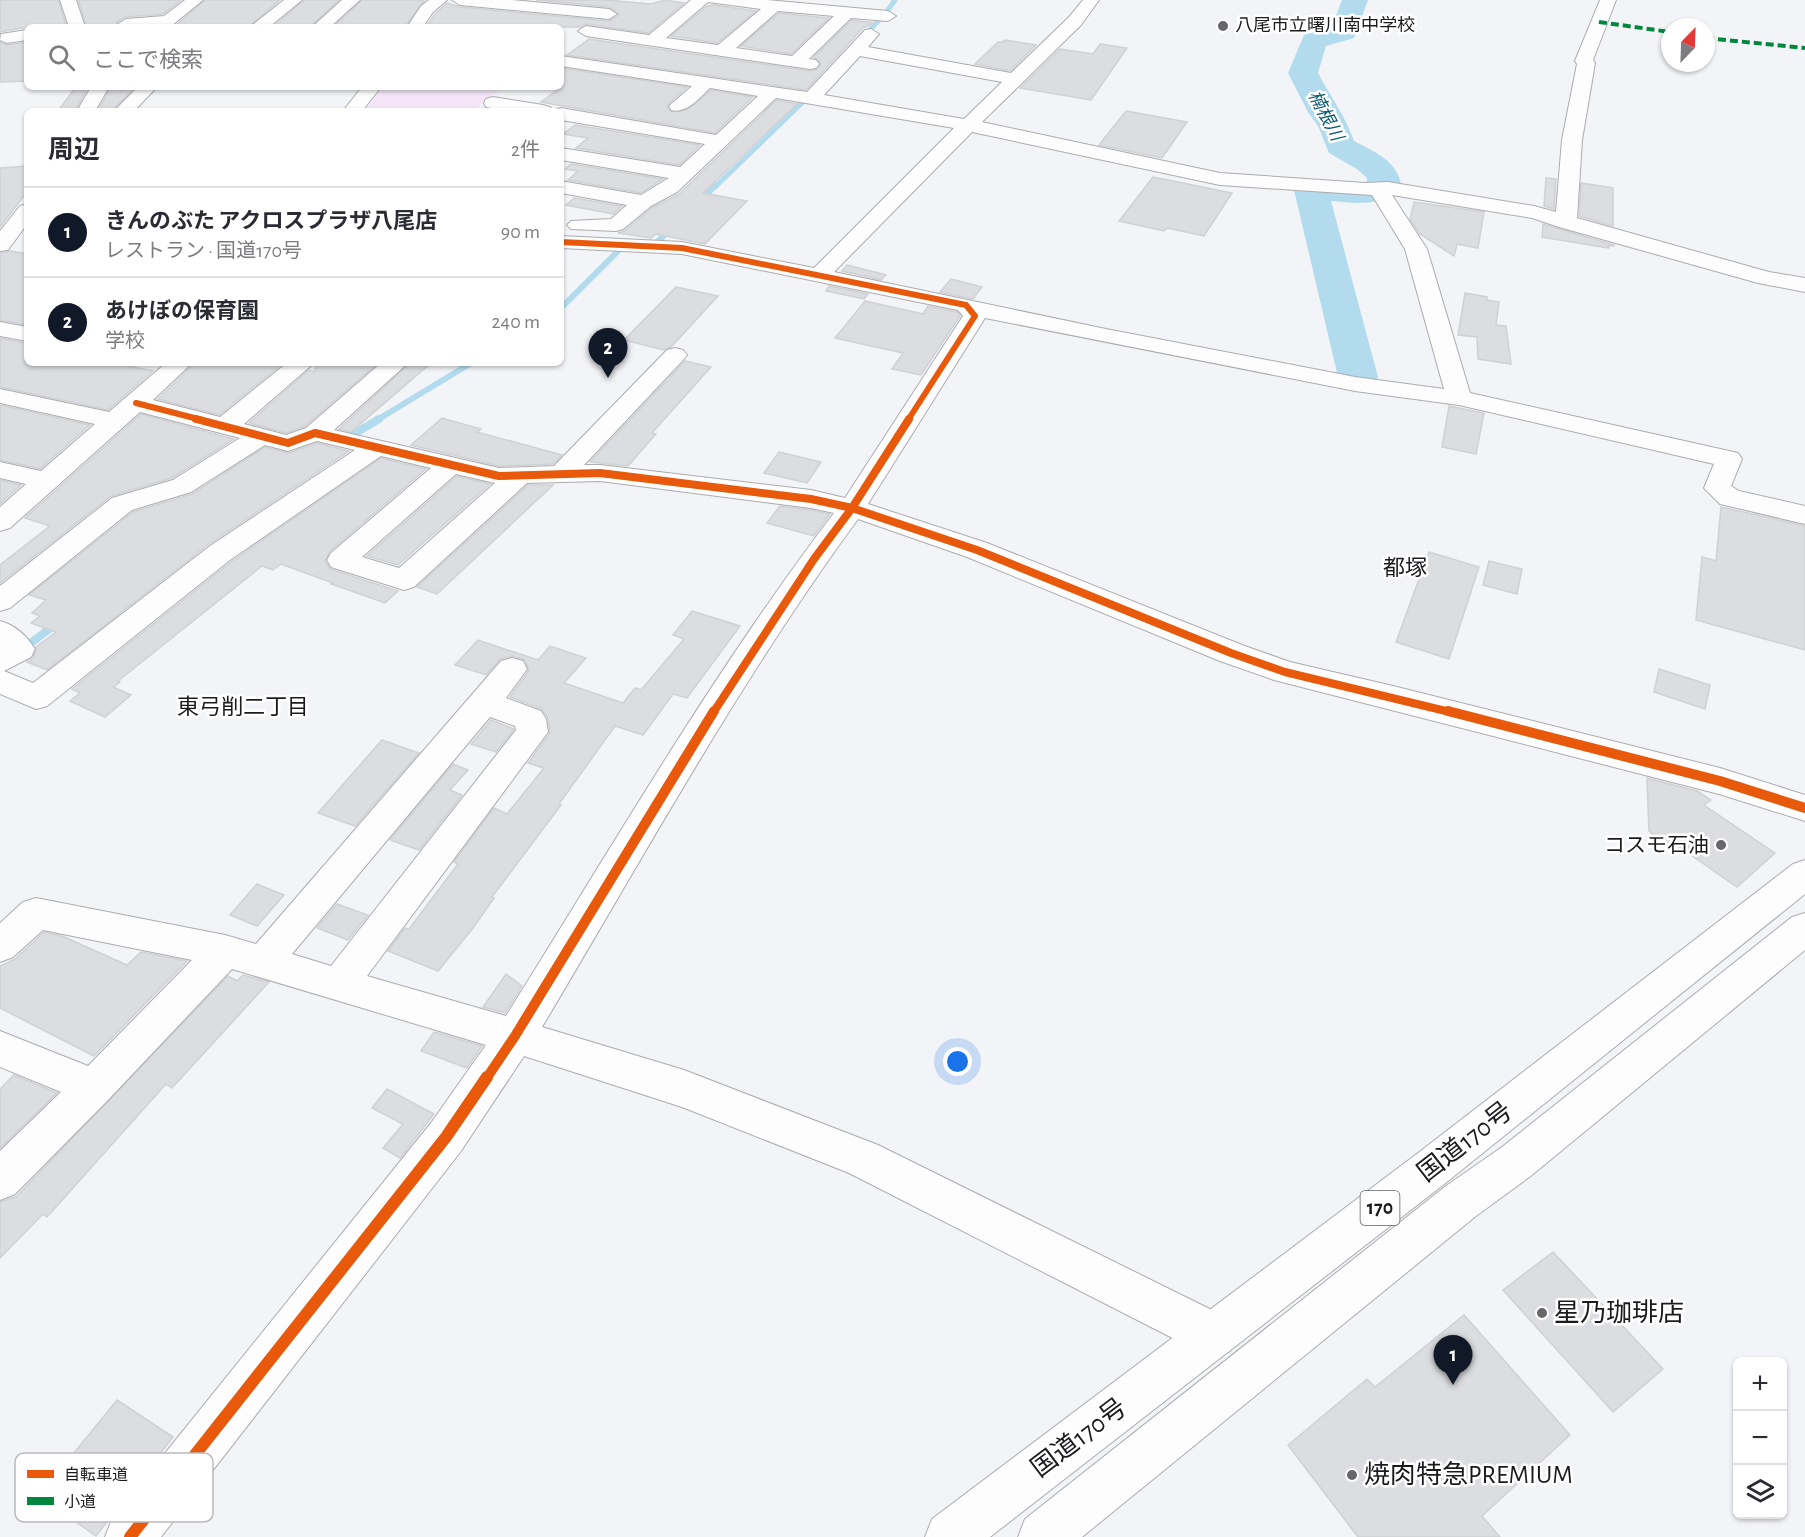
<!DOCTYPE html>
<html lang="ja">
<meta charset="utf-8">
<style>
:root{--surface:#fff;--page:#f2f2f3;--text:#2b2b33;--muted:#7c7c81;--line:#e1e1e2;--accent:#111827}
body{margin:0;font-family:"Alegreya Sans","Noto Sans JP",sans-serif;background:var(--page);color:var(--text)}
.controls{position:absolute;right:18px;bottom:18px;display:grid;overflow:hidden;border-radius:9px;box-shadow:0 2px 4px #0004}
.controls button{width:54px;height:54px;display:grid;place-items:center;padding:0;border:0;border-bottom:2px solid var(--line);background:var(--surface);color:var(--text);font:30px sans-serif}
.compass{position:absolute;left:1661px;top:18px;width:54px;height:54px;border-radius:50%;background:var(--surface);box-shadow:0 2px 4px #0004;rotate:23deg}
.you{position:absolute;left:958px;top:1062px;width:21px;height:21px;margin:-15px;border:4px solid #fff;border-radius:50%;background:#1a73e8;box-shadow:0 0 0 9px #1a73e833}
.badge{display:grid;place-items:center;width:39px;height:39px;border-radius:50%;background:var(--accent);color:#fff;font-size:20px;font-weight:700}
.pin{position:absolute;translate:-50% -50px;filter:drop-shadow(0 2px 3px #0008)}
.pin::after{content:'';position:absolute;top:32px;width:21px;height:18px;background:inherit;clip-path:polygon(0 0,100% 0,50% 100%)}
.list{margin:0;padding:0;list-style:none}
h2{display:flex;justify-content:space-between;align-items:center;height:78px;margin:0;padding:0 24px;font-size:26px}
h2 small{font-size:20px;font-weight:400;color:var(--muted)}
.list li{display:grid;grid-template-columns:39px 1fr auto;gap:18px;align-items:center;box-sizing:border-box;height:90px;padding:0 24px;border-top:2px solid var(--line)}
.list b{display:block;font-size:22px;white-space:nowrap}
.list p{margin:0;font-size:20px;white-space:nowrap;color:var(--muted)}
.list em{font-size:20px;font-style:normal;color:var(--muted)}
.icon{flex:none;width:33px;height:33px;fill:none;stroke:currentColor;stroke-width:2;stroke-linecap:round;stroke-linejoin:round}
.map{position:relative;flex:none;width:1805px;height:1537px;overflow:hidden}
.search{position:absolute;background:var(--surface);box-shadow:0 2px 4px #0004;left:24px;top:24px;width:540px;height:66px;display:flex;align-items:center;gap:15px;box-sizing:border-box;padding:0 21px;border-radius:9px;color:var(--muted);font-size:22px}
.panel{position:absolute;background:var(--surface);box-shadow:0 2px 4px #0004;left:24px;top:108px;width:540px;height:258px;border-radius:9px}
.map>svg:first-child{display:block}
.green{fill:#f4e6f8}
.lines{fill:none;stroke-linecap:round;stroke-linejoin:round}
.stream-far2{stroke:#b2dced;stroke-width:5}
.stream-far1{stroke:#b2dced;stroke-width:6}
.stream{stroke:#b2dced;stroke-width:8}
.river{fill:#b2dced;fill-rule:evenodd}
.building{fill:#dcdde0;stroke:#d0d1d4;stroke-width:1.5}
.minor-casing{stroke:#abacae;stroke-width:2}
.highway-casing{stroke:#abacae;stroke-width:2}
.minor{fill:#fdfdfe;fill-rule:evenodd}
.highway{fill:#fdfdfe;fill-rule:evenodd}
.quiet{stroke:#00873e;stroke-width:4;stroke-dasharray:8 4;stroke-linecap:butt}
.cycleway-far3-casing{stroke:#fff;stroke-width:8}
.cycleway-far2-casing{stroke:#fff;stroke-width:10}
.cycleway-far1-casing{stroke:#fff;stroke-width:14}
.cycleway-casing{stroke:#fff;stroke-width:16}
.cycleway-far3{stroke:#e8590c;stroke-width:6}
.cycleway-far2{stroke:#e8590c;stroke-width:8}
.cycleway-far1{stroke:#e8590c;stroke-width:10}
.cycleway{stroke:#e8590c;stroke-width:12}
.poi-dot{fill:#67676a;stroke:#fff;stroke-width:2}
.labels{text-anchor:middle;dominant-baseline:central;stroke-width:5;stroke-linejoin:round;paint-order:stroke}
.far-poi-label{font-size:18px;fill:#1b1b1e;stroke:#fff;text-anchor:start}
.far-water-label{font-size:18px;font-style:italic;fill:#0a5a72;stroke:#fff}
.shield{fill:#fff;stroke:#5f5f62;stroke-width:1.5}
.shield-label{font-size:20px;font-weight:bold;fill:#1b1b1e}
.poi-label{font-size:21px;fill:#1b1b1e;stroke:#fff;text-anchor:end}
.neighbourhood-label{font-size:22px;fill:#1b1b1e;stroke:#fff}
.near-street-label{font-size:26px;fill:#1b1b1e;stroke:#fff}
.near-poi-label{font-size:26px;fill:#1b1b1e;stroke:#fff;text-anchor:start}
.key{fill:#fff;stroke:#bbbbbc;stroke-width:1.5}
.key-label{font-size:16px;fill:#1b1b1e}
</style>
<div class="map">
<svg width="1805" height="1537" viewBox="0 0 1805 1537">
<rect width="100%" height="100%" fill="#f3f4f7"/>
<polygon class="green" points="383,87 503,87 472,111 364,111"/>
<g class="lines">
<g class="stream-far2">
<polyline points="885,14 895,0"/>
<polyline points="864,36 882,17"/>
<polyline points="715,187 803,102"/>
</g>
<g class="stream-far1">
<polyline points="700,201 716,185"/>
<polyline points="655,244 673,227"/>
<polyline points="561,308 619,250"/>
<polyline points="377,420 471,363"/>
</g>
<g class="stream">
<polyline points="349,437 379,419"/>
<polyline points="23,649 57,623"/>
</g>
<path class="river" d="M1342,0H1368L1354,38L1326,46L1318,73C1330,96 1346,117 1354,141C1373,151 1398,161 1401,185C1385,208 1355,203 1331,201L1378,377L1372,385L1358,389L1344,385L1338,377L1294,190L1299,183L1311,180L1361,184L1367,181V178L1357,169L1329,153L1318,126L1308,112L1288,73L1304,35L1332,27Z"/>
</g>
<g class="building">
<polygon points="0,0 58,0 67,27 27,27 0,32"/>
<polygon points="78,0 181,0 163,14 125,17 117,22 117,27 87,27"/>
<polygon points="205,0 280,0 248,27 174,27"/>
<polygon points="304,0 339,0 310,27 273,27"/>
<polygon points="362,0 416,0 424,1 405,27 333,27"/>
<polygon points="536,0 606,0 651,4 665,0 684,3 648,33 586,24 580,27 426,27 435,14 447,3 460,7 609,21 619,15 609,7"/>
<polygon points="714,5 756,11 717,43 671,36 707,6"/>
<polygon points="779,13 829,18 791,54 741,46"/>
<polygon points="852,20 874,23 863,28 806,90 567,55 589,39 810,71 818,69 821,64 814,57"/>
<polygon points="1005,40 1036,45 1010,71 975,64 998,42 1002,42"/>
<polygon points="0,42 7,45 27,42 27,81 0,82"/>
<polygon points="1100,44 1127,48 1091,100 1020,88 1060,49 1093,54"/>
<polygon points="561,68 687,87 668,104 671,112 689,109 711,90 753,97 715,133 541,102 561,87"/>
<polygon points="88,87 75,111 58,111 75,88"/>
<polygon points="111,87 135,87 112,111 98,111"/>
<polygon points="777,100 797,104 703,193 747,201 705,244 656,234 651,238 618,233 624,231 652,208 679,194"/>
<polygon points="1126,111 1187,122 1162,158 1099,145"/>
<polygon points="575,125 700,145 679,165 576,148 588,138 563,134"/>
<polygon points="571,164 663,179 641,193 568,180 578,171 565,169"/>
<polygon points="27,166 27,192 0,227 0,168"/>
<polygon points="1153,177 1232,193 1204,236 1167,228 1164,231 1119,221"/>
<polygon points="1546,178 1556,179 1554,209 1544,206"/>
<polygon points="1581,183 1613,188 1613,226 1579,216"/>
<polygon points="574,198 622,206 613,214 566,205"/>
<polygon points="1414,202 1484,212 1478,248 1457,244 1454,256 1420,234 1410,219"/>
<polygon points="1543,224 1614,245 1614,246 1609,245 1609,248 1542,237"/>
<polygon points="10,251 27,254 27,325 0,320 0,253"/>
<polygon points="847,265 886,275 881,280 842,271"/>
<polygon points="951,279 982,287 973,299 940,292"/>
<polygon points="829,286 868,294 864,299 826,291"/>
<polygon points="676,287 718,296 671,347 664,350 624,340"/>
<polygon points="1465,293 1487,297 1487,300 1499,302 1496,325 1506,326 1511,364 1478,359 1477,337 1458,335"/>
<polygon points="865,301 923,314 928,306 957,312 960,316 921,375 892,369 903,353 835,338"/>
<polygon points="0,338 27,343 27,363 112,363 153,371 108,410 0,387"/>
<polygon points="685,361 711,367 652,433 656,434 628,466 590,462"/>
<polygon points="195,363 230,363 246,366 250,363 282,364 219,415 158,399"/>
<polygon points="316,363 378,363 305,426 286,433 249,423 309,370 315,372"/>
<polygon points="410,363 431,363 351,432 339,429"/>
<polygon points="0,405 90,425 40,469 0,460"/>
<polygon points="1449,406 1484,413 1476,454 1442,447"/>
<polygon points="141,414 234,439 172,478 111,496 0,583 0,565 50,526 25,518"/>
<polygon points="442,418 481,429 477,432 562,455 553,464 499,466 411,445"/>
<polygon points="317,443 349,451 209,544 47,670 27,662 33,658 36,647 56,632 31,623 40,616 32,613 46,600 29,595 133,512 192,494 265,447 289,453"/>
<polygon points="779,452 821,462 807,483 764,473"/>
<polygon points="381,458 426,469 330,551 325,561 330,569 398,591 385,603 331,584 333,583 281,564 273,570 262,566 118,681 120,682 113,687 131,695 105,717 70,701 80,693 72,689 231,562"/>
<polygon points="457,476 490,484 398,565 367,556"/>
<polygon points="0,480 21,485 0,504"/>
<polygon points="528,485 553,485 437,594 417,587"/>
<polygon points="780,506 811,510 830,514 814,536 767,523"/>
<polygon points="1721,507 1805,526 1805,650 1696,620 1702,557 1716,561"/>
<polygon points="1429,552 1479,567 1449,659 1396,642"/>
<polygon points="1489,561 1522,569 1517,594 1483,585"/>
<polygon points="692,611 740,626 687,698 673,694 643,735 615,726 559,804 561,805 492,897 494,898 473,928 438,971 388,951 405,928 409,929 458,864 454,862 494,808 507,814 544,768 528,763 550,733 548,718 542,709 510,697 529,670 525,660 513,656 500,659 486,675 455,665 478,640 538,660 550,646 586,658 564,683 623,703 635,688 641,690 684,639 673,635"/>
<polygon points="1659,669 1710,685 1705,709 1654,692"/>
<polygon points="491,720 514,729 496,752 471,744"/>
<polygon points="382,740 419,753 355,826 318,813"/>
<polygon points="453,764 468,770 450,790 462,795 419,850 390,840"/>
<polygon points="1647,778 1697,791 1711,800 1704,805 1775,853 1737,887 1675,844 1672,847 1649,831"/>
<polygon points="257,884 284,895 257,926 230,915"/>
<polygon points="337,904 368,915 348,940 317,928"/>
<polygon points="44,932 62,936 127,965 141,952 187,961 94,1056 0,1008 0,966 15,959"/>
<polygon points="506,974 522,986 505,1013 483,1007"/>
<polygon points="243,975 269,982 172,1088 166,1084 47,1217 43,1214 0,1258 0,1202 17,1196 228,976 237,981"/>
<polygon points="434,1032 482,1046 467,1068 421,1051"/>
<polygon points="14,1075 57,1093 0,1148 0,1089"/>
<polygon points="387,1089 434,1114 400,1158 383,1148 403,1124 372,1108"/>
<polygon points="1553,1252 1663,1369 1613,1412 1503,1290"/>
<polygon points="1464,1315 1570,1435 1482,1516 1500,1537 1358,1537 1288,1445 1367,1379 1375,1387"/>
<polygon points="117,1400 173,1437 96,1536 39,1496"/>
</g>
<g class="lines">
<g class="minor-casing">
<g id="minor">
<polygon points="60,0 76,0 85,27 69,27"/>
<polygon points="185,0 203,0 170,27 120,27 118,24 126,19 164,16"/>
<polygon points="284,0 302,0 269,27 250,27"/>
<polygon points="342,0 360,0 330,27 312,27"/>
<polygon points="429,0 447,0 433,12 423,27 407,27 421,6"/>
<polygon points="452,0 512,0 609,9 617,14 609,19 460,5"/>
<path d="M691,0H767L888,11L896,16L888,21L851,18L809,59L816,60L819,64L816,68L810,69L586,36L578,31L586,26L649,35ZM708,2L761,9L718,45L666,38ZM778,11L834,16L792,56L736,48Z"/>
<path d="M1083,0H1099L1081,25L982,122L1220,173L1365,183L1388,182L1534,206L1556,212L1562,140L1577,64L1575,61L1600,0H1616L1593,60L1595,63L1582,140L1577,218L1769,272L1805,278V292L1758,283L1559,227L1532,218L1392,195L1427,249L1470,393L1738,453L1742,459L1731,486L1739,491L1805,506V524L1720,504L1704,488L1714,464L1459,405L1355,391L985,318L868,504L987,543L1242,645L1290,662L1393,686L1720,768L1805,795V821L1719,794L1274,680L1220,661L967,557L858,519C740,680 644,856 542,1027L684,1070L878,1145L1230,1319L1237,1335L1230,1351L1214,1358L1198,1351L849,1173L682,1107L524,1056L461,1151L161,1537H105L112,1519L431,1123L486,1045L232,969L108,1100L15,1194L0,1200V1151L61,1092L0,1067V1031L88,1066L192,960L43,930L13,957L0,962V923L23,902L36,898L225,935L256,944L501,661L512,658L523,661L527,669L506,698L541,711L546,719L548,732L367,976L506,1016C612,847 713,672 834,513L811,508L600,481L527,483L414,587L404,590L331,567L327,560L331,553L431,468L381,456L230,560L47,706L36,709L0,694V621C15,625 27,636 35,649L31,657L4,671L33,683L210,546L355,450L317,441L288,451L265,445L191,492L132,510L10,608L0,611V586L112,498L173,480L240,438L140,412L10,528L0,531V507L26,484L0,478V462L41,471L95,424L0,403V389L109,412L166,363H192L153,400L220,417L287,363H314L244,424L286,435L306,428L381,363H408L334,430L499,468L554,466L667,350L675,348L683,350L687,355L683,360L584,465H600L811,490L845,498L963,316L958,310L682,254L561,248V236L682,242L814,268L954,128L776,98L677,192L651,206L623,229L616,231L571,229L567,225L571,221L611,219L627,205L561,193V181L641,195L669,178L561,160V148L680,167L705,144L561,120V111L554,110L561,108L716,135L758,96L710,88C699,98 687,114 671,110L669,106L692,86L561,66V56L807,92L865,30L871,29L879,34L868,47L1011,73L1069,17ZM860,56L1002,82L964,119L824,95ZM972,132L1220,185L1372,195L1405,249L1444,389L1355,377L1106,329L834,272ZM456,474L495,483L399,568L362,557ZM490,717L515,726L516,730L331,966L292,954Z"/>
<polygon points="27,30 27,40 7,43 0,40 1,34"/>
<polygon points="91,87 109,87 95,111 77,111"/>
<polygon points="138,87 157,87 134,111 114,111"/>
<polygon points="362,87 381,87 362,111 343,111"/>
<polygon points="493,97 543,105 550,107 552,111 508,111 486,107 484,103 486,99"/>
<polygon points="27,204 27,224 8,250 0,251 0,231 20,206"/>
<polygon points="0,322 27,327 27,341 0,336"/>
</g>
</g>
<g class="highway-casing">
<g id="highway">
<polygon points="1805,860 1805,894 1448,1181 990,1537 925,1537 932,1519 1418,1153 1793,864"/>
<polygon points="1805,913 1805,950 1532,1175 1476,1216 1082,1537 1018,1537 1025,1519 1446,1186 1502,1147 1792,917"/>
</g>
</g>
<use href="#minor" class="minor"/>
<use href="#highway" class="highway"/>
<g class="quiet">
<polyline points="1599,22 1670,32"/>
<polyline points="1706,38 1805,48"/>
</g>
<g class="cycleway-far3-casing">
<g id="cycleway-far3">
<polyline points="561,242 682,248 966,305 975,316 908,420"/>
<polyline points="136,403 202,420"/>
</g>
</g>
<g class="cycleway-far2-casing">
<g id="cycleway-far2">
<polyline points="196,419 288,443 315,433 499,476 600,473 811,499 852,508 977,550 1231,653 1285,672 1454,713"/>
<polyline points="713,713 814,559 852,508 909,419"/>
</g>
</g>
<g class="cycleway-far1-casing">
<g id="cycleway-far1">
<polyline points="1448,711 1720,781 1805,808"/>
<polyline points="486,1079 515,1036 714,711"/>
</g>
</g>
<g class="cycleway-casing">
<polyline id="cycleway" points="130,1537 446,1137 487,1077"/>
</g>
<use href="#cycleway-far3" class="cycleway-far3"/>
<use href="#cycleway-far2" class="cycleway-far2"/>
<use href="#cycleway-far1" class="cycleway-far1"/>
<use href="#cycleway" class="cycleway"/>
</g>
<g class="poi-dot">
<circle cx="1223" cy="26" r="6"/>
<circle cx="1721" cy="845" r="6"/>
<circle cx="1542" cy="1313" r="6"/>
<circle cx="1352" cy="1475" r="6"/>
</g>
<g class="labels">
<g class="far-poi-label">
<text x="1235" y="26">八尾市立曙川南中学校</text>
</g>
<g class="far-water-label">
<text transform="translate(1325 116) rotate(62)">楠根川</text>
</g>
<rect class="shield" x="1360.5" y="1191" width="39" height="34" rx="4.5"/>
<g class="shield-label">
<text x="1380" y="1208">170</text>
</g>
<g class="poi-label">
<text x="1709" y="845">コスモ石油</text>
</g>
<g class="neighbourhood-label">
<text x="1405" y="568">都塚</text>
<text x="243" y="707">東弓削二丁目</text>
</g>
<g class="near-street-label">
<text transform="translate(1465 1142) rotate(-38)">国道170号</text>
<text transform="translate(1079 1438) rotate(-37)">国道170号</text>
</g>
<g class="near-poi-label">
<text x="1554" y="1313">星乃珈琲店</text>
<text x="1364" y="1475">焼肉特急PREMIUM</text>
</g>
</g>
<rect x="15" y="1453" width="198" height="69" rx="9" class="key"/>
<rect x="27" y="1470" width="27" height="8" fill="#e8590c"/>
<rect x="27" y="1497" width="27" height="8" fill="#00873e"/>
<g class="key-label">
<text x="64" y="1480">自転車道</text>
<text x="64" y="1507">小道</text>
</g>
</svg>
<div class="controls">
<button>+</button>
<button>−</button>
<button><svg class="icon" aria-label="layers" viewBox="0 0 24 24"><path d="M12 4l9 5-9 5-9-5zM3 14l9 5 9-5"/></svg></button>
</div>
<svg class="compass" viewBox="-18 -18 36 36"><path d="M0-13l5 13h-10z" fill="#e53935"/><path d="M0 13l5-13h-10z" fill="#7c7c81"/></svg>
<div class="you"></div>
<div class="pin badge" style="left:1453px;top:1385px">1</div>
<div class="pin badge" style="left:608px;top:378px">2</div>
<div class="search"><svg class="icon" aria-label="search" viewBox="0 0 24 24"><circle cx="10" cy="10" r="6"/><path d="M15 15l6 6"/></svg>ここで検索</div>
<section class="panel">
<h2>周辺<small>2件</small></h2>
<ul class="list">
<li><span class="badge">1</span><div><b>きんのぶた アクロスプラザ八尾店</b><p>レストラン · 国道170号</p></div><em>90 m</em></li>
<li><span class="badge">2</span><div><b>あけぼの保育園</b><p>学校</p></div><em>240 m</em></li>
</ul>
</section>
</div>
